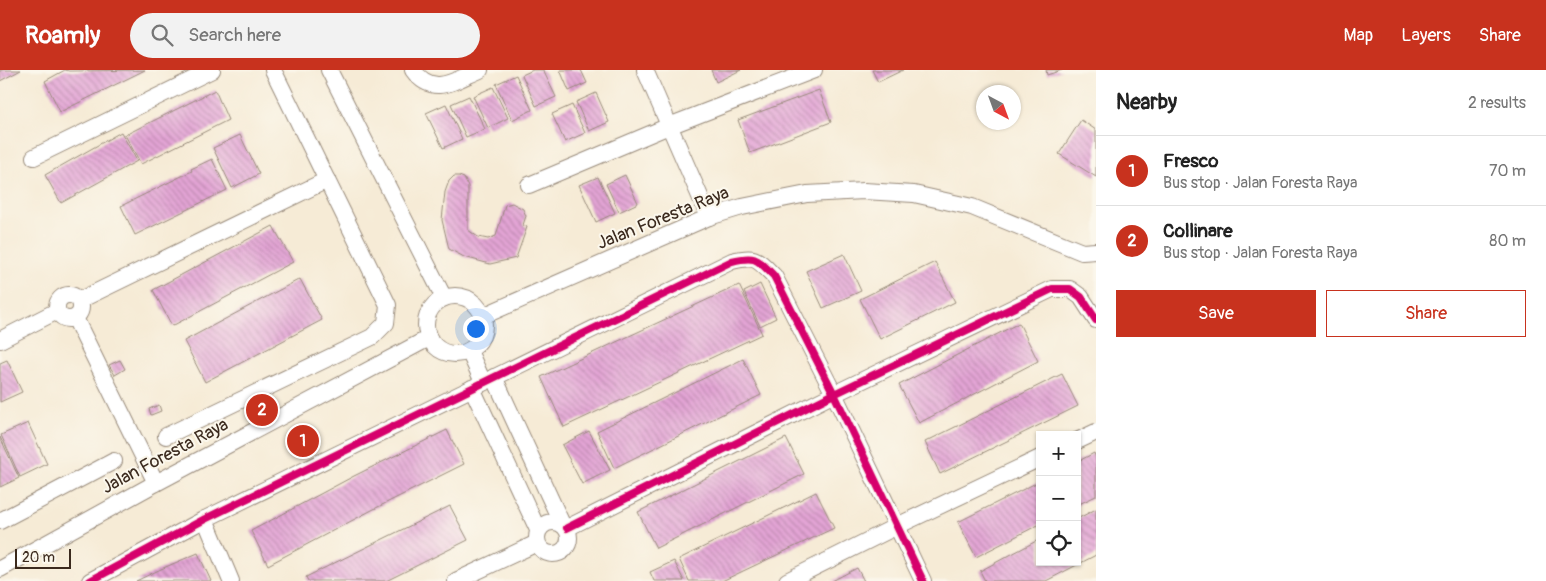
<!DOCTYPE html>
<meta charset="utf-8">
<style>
:root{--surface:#fff;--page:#f2f2f2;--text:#222;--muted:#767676;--line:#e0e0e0;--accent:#c8321e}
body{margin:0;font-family:Pangolin,sans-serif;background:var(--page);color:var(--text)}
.controls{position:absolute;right:15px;bottom:15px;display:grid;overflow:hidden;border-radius:0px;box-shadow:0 1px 4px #0004}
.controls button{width:45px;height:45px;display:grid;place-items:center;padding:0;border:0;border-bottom:1px solid var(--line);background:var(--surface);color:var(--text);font:25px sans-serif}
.compass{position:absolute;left:976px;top:15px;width:45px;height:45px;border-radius:50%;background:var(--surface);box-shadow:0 1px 4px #0004;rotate:139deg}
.scale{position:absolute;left:15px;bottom:12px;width:56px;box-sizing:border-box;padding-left:5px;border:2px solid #3b2a1e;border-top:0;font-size:14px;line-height:18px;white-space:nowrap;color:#3b2a1e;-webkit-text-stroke:4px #fbf7ec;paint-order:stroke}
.you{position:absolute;left:475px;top:258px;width:18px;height:18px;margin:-12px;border:4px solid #fff;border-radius:50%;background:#1a73e8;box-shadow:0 0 0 8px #1a73e833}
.badge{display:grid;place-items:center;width:32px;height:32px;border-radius:50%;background:var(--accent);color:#fff;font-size:16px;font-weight:700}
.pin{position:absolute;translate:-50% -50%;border:2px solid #fff;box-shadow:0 1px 5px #0006}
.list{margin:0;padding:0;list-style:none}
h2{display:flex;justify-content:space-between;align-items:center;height:65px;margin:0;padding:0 20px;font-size:21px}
h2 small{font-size:16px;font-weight:400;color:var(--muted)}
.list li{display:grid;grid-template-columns:32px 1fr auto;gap:15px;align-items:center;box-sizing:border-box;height:70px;padding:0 20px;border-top:1px solid var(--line)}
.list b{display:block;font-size:19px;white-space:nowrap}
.list p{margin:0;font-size:16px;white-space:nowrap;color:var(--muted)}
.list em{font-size:16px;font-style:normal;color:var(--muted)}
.actions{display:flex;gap:10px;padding:15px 20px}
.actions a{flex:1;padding:11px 0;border:1px solid var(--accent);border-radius:0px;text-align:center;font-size:18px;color:var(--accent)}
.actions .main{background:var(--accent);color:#fff}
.icon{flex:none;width:28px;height:28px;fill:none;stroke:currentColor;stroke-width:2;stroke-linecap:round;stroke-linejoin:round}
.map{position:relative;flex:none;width:1096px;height:511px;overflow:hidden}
header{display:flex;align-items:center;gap:30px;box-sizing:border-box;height:70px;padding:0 25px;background:var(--accent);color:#fff}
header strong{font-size:24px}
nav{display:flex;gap:28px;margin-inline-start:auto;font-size:18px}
.search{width:350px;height:45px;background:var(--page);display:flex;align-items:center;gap:12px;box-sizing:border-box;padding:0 18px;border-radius:28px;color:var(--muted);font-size:19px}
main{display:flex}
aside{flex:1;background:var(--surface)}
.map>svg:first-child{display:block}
.building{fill:url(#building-back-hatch)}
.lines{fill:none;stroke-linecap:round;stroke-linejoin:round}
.street-casing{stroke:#988a7a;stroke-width:18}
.street{stroke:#fff;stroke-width:16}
.cycleway-casing{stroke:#fbf7ec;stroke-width:11}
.cycleway{stroke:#d6006c;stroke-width:8}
.labels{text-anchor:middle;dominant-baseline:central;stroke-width:4;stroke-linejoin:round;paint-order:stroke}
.street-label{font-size:18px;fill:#3b2a1e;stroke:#fbf7ec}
</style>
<header>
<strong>Roamly</strong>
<div class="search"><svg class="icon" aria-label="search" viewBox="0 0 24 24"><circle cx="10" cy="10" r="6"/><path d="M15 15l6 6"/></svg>Search here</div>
<nav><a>Map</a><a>Layers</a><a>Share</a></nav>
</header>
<main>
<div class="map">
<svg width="1096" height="511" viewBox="0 0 1096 511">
<defs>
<pattern id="building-back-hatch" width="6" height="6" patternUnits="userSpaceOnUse" patternTransform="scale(1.25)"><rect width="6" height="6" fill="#e3a4d5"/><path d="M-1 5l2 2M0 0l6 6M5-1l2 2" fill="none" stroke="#b986ac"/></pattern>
</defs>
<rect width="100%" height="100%" fill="#fbf7ec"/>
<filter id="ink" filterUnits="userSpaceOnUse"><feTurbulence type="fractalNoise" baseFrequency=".02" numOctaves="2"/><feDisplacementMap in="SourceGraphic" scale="10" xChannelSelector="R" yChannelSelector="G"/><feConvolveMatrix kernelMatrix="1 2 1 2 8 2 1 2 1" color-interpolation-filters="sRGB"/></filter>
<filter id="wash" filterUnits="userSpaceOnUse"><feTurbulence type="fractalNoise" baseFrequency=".0096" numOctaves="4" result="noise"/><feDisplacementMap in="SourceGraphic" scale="20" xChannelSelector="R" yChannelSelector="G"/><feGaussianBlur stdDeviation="1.12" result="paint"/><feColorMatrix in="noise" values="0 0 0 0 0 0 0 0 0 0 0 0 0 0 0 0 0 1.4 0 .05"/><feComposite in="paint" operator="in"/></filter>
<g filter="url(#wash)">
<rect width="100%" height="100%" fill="#f6ebd6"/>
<g id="blocks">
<g class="building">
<polygon points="0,0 21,0 0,11"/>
<polygon points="65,0 69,1 145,0 60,42 45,11"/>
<polygon points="533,0 543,0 556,27 536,36 522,5"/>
<polygon points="560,0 581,0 587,13 569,21"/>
<polygon points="711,0 741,0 716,12"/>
<polygon points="872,0 903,0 878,12"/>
<polygon points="1046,0 1062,0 1047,5"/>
<polygon points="516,5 532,40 512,50 496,14"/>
<polygon points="493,17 508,48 488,58 473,26"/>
<polygon points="215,20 228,50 141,94 125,65"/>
<polygon points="819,20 831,52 750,83 738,50"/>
<polygon points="596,23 609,52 589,61 576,32"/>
<polygon points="469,26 485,59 466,67 451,34"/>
<polygon points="446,34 462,69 443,78 426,43"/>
<polygon points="572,35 585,63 565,72 552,44"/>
<polygon points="1081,50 1096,60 1096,107 1059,84"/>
<polygon points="121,62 137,91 61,133 45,105"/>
<polygon points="240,65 259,104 232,118 213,78"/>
<polygon points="212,89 227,120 135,165 121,136 192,101 191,99"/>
<polygon points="625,105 638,133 619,142 606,114"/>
<polygon points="454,106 459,106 464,108 468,116 468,160 478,167 488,169 496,166 505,135 512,133 523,139 526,146 523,155 527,157 516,188 490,194 464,187 449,179 442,150 445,122 449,111"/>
<polygon points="598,107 615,143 596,152 579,115"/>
<polygon points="273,156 293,192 172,256 153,220"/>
<polygon points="844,184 861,221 823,238 806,201"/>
<polygon points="935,192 955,232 880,269 860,229"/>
<polygon points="300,209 322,250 205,312 184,271"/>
<polygon points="760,214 776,248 760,256 744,222"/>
<polygon points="739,215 762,264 564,357 541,307"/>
<polygon points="1019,253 1038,291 919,353 899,315"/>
<polygon points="743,289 761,325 614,398 597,361"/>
<polygon points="7,290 22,322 0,332 0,293"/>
<polygon points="120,290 125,299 115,305 109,295"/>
<polygon points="1062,304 1078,336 940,404 925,372"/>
<polygon points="159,335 161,341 151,345 149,339"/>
<polygon points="28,353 47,394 20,407 1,365"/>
<polygon points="447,360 464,394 372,440 268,495 251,461 354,406"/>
<polygon points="589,361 610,400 582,414 562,375"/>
<polygon points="0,367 19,408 0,417"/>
<polygon points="786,368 804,404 656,478 638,442"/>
<polygon points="1094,383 1096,388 1096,426 1077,435 1077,392"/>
<polygon points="1040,411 1040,454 976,487 958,452"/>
<polygon points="816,422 834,458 722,511 689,511 679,489"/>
<polygon points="450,436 468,470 386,511 308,511 306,507"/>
<polygon points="1096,439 1096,485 1046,511 985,511 980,501 1040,469 1040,492 1077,492 1077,449"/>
<polygon points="198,483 211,511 136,511 161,499"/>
<polygon points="674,491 684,511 654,511 650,502"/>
<polygon points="857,498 864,511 832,511"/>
</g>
</g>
</g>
<g filter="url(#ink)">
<use href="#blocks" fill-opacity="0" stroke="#988a7a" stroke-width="1"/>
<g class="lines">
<g class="street-casing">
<g id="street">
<polyline points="329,0 444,228"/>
<path d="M413,0C433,28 455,10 480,0"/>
<polyline points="645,0 709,147"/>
<polyline points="34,87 212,0"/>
<polyline points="529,115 669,56 814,0"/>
<circle cx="69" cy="237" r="12"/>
<circle cx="455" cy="255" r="29"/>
<polyline points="80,230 327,110"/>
<polyline points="483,246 709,147 742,137 807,124 864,121 914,124 972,137 1082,182 1096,181"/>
<polyline points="75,248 156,413"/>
<polyline points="0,270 57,241"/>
<polyline points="469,281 483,312"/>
<polyline points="494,307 562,454"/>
<polyline points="472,318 538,460"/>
<polyline points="166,366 372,267 386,253 388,235 273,0"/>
<polyline points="1077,371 1096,362"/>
<polyline points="205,449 231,511"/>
<polyline points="0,451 114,391"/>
<circle cx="553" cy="468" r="16"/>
<polyline points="567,458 834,324 1052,219 1070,219 1081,227 1096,250"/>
<polyline points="0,499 156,413 429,268"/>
<path d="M90,511L205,449L732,191C756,185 757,189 774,206L834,324L923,511"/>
<polyline points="456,511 537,473"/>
<polyline points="787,511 897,456 1040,388"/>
</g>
</g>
<use href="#street" class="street"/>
<g class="cycleway-casing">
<g id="cycleway">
<polyline points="567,458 834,324 1052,219 1070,219 1081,227 1096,250"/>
<path d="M90,511L205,449L732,191C756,185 757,189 774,206L834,324L923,511"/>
</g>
</g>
<use href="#cycleway" class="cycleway"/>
</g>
</g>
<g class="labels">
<g class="street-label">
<text transform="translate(663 148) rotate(-22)">Jalan Foresta Raya</text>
<text transform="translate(165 386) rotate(-28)">Jalan Foresta Raya</text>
</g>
</g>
</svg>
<div class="controls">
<button>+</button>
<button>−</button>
<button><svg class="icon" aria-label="locate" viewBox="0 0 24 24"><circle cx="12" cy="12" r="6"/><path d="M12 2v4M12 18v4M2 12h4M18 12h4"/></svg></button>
</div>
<svg class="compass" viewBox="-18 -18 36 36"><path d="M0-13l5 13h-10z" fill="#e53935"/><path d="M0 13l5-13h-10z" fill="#767676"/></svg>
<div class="scale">20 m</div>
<div class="you"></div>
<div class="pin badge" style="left:303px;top:371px">1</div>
<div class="pin badge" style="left:262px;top:340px">2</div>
</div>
<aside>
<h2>Nearby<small>2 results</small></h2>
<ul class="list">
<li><span class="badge">1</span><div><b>Fresco</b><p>Bus stop · Jalan Foresta Raya</p></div><em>70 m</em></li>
<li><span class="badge">2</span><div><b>Collinare</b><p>Bus stop · Jalan Foresta Raya</p></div><em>80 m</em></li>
</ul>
<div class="actions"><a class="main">Save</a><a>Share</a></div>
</aside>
</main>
